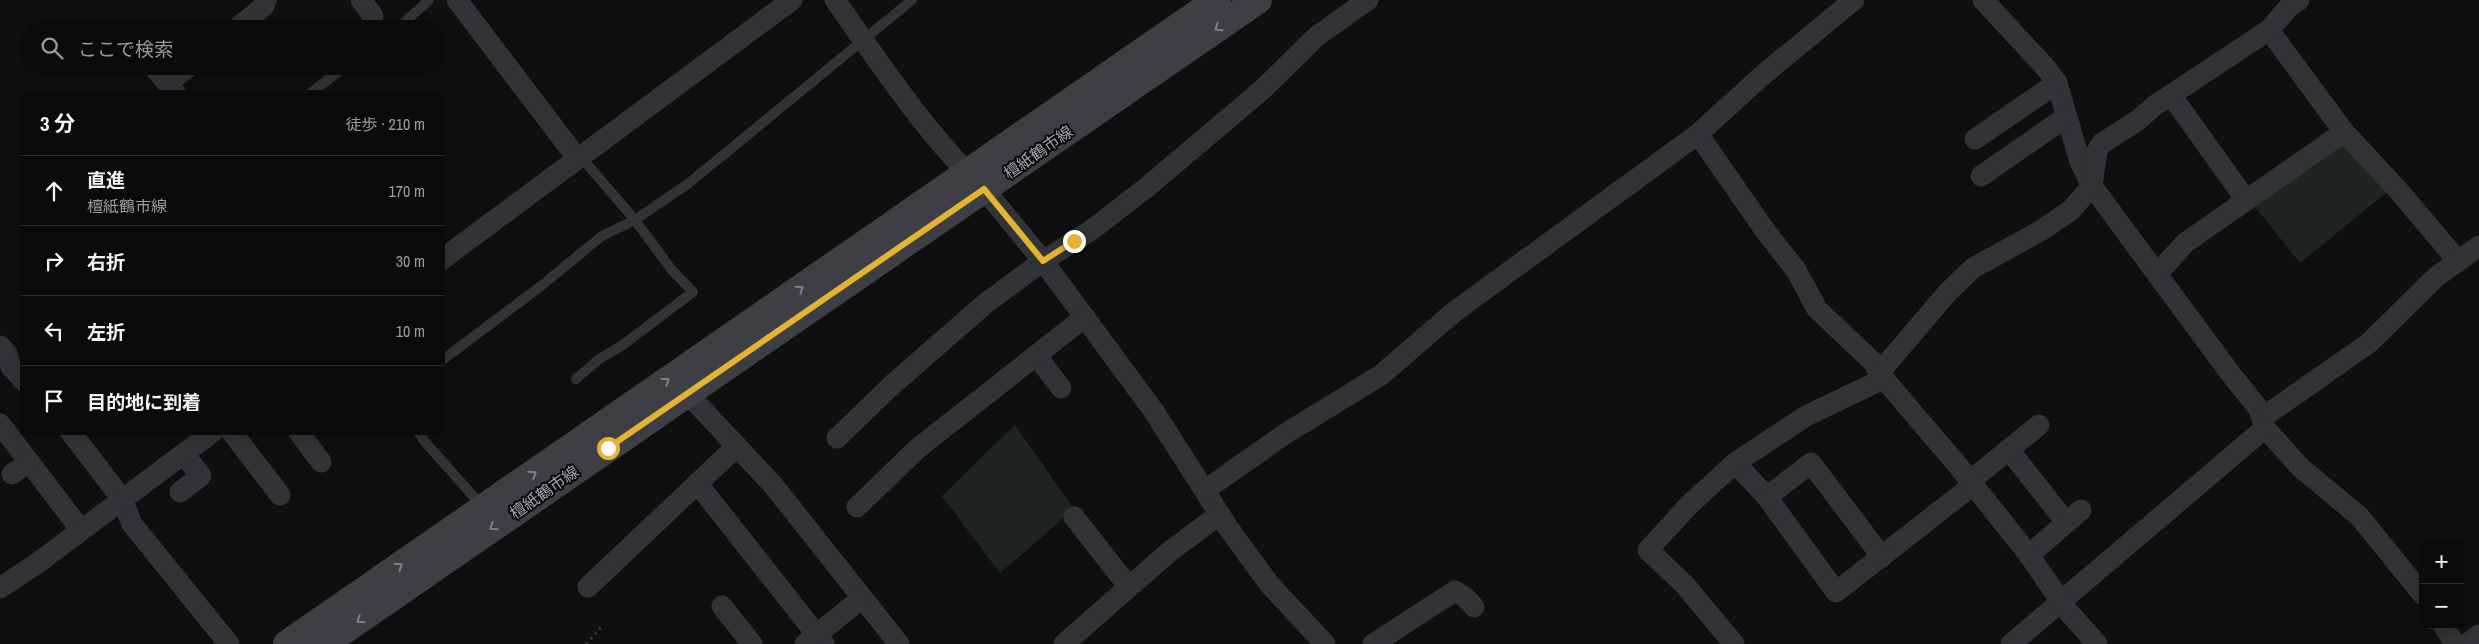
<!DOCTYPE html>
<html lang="ja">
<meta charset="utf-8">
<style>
:root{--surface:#0b0b0c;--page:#141415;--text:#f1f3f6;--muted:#9a9b9d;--line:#2b2b2d}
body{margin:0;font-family:"Archivo Narrow","Noto Sans JP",sans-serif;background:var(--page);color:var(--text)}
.controls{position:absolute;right:15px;bottom:15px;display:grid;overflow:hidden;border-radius:10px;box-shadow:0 2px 12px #0003}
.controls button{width:45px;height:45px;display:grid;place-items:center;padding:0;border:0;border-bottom:1px solid var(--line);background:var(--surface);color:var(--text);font:25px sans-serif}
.stop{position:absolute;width:15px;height:15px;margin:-11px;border:4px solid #e4b333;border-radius:50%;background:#fff}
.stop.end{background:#e4b333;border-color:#fff;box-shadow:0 1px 5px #0008}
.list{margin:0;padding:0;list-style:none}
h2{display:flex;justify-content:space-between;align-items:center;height:65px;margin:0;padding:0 20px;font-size:21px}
h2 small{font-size:16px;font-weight:400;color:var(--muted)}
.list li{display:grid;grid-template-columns:32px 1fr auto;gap:15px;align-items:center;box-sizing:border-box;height:70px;padding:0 20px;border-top:1px solid var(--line)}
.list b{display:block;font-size:19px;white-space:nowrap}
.list p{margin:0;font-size:16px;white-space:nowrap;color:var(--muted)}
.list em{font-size:16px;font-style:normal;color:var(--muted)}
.icon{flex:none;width:28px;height:28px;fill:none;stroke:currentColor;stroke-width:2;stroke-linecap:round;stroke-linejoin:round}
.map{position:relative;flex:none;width:2479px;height:644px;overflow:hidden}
.search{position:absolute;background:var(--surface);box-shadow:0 2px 12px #0003;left:20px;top:20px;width:425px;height:55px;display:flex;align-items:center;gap:12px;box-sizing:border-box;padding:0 18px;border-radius:28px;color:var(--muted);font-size:19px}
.panel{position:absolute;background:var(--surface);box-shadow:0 2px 12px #0003;left:20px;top:90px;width:425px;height:345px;border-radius:10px}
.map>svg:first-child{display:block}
.green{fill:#1e241f}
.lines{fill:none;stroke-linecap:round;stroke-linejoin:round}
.path{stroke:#36373c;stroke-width:3;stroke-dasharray:2.5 4;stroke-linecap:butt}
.lane{stroke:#323337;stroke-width:10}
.street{stroke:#323337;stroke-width:21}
.secondary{stroke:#3e3f45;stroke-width:28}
.oneway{stroke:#7e818b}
.route{stroke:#e4b333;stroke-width:6}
.labels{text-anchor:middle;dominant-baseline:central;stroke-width:4;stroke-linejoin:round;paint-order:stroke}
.street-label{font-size:16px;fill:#a1a5b0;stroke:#0a0a0b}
</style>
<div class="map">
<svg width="2479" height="644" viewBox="0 0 2479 644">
<rect width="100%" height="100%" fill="#0f0f10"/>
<g class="green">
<polygon points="2339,139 2391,189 2300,263 2248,198"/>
<polygon points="1015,425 1074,509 1000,573 942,496"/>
</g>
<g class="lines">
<polyline class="path" points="586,644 603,625"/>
<g class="lane">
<polyline points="397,29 429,0"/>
<polyline points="309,94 346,66"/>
<polyline points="441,361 541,286 602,236 635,220 689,183 912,0"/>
<polyline points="576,379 598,360 624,344 693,292 671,269 635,220 580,156"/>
<polyline points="418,431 425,442 483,507"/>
</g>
<g class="street">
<polyline points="361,0 373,16"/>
<polyline points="457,0 577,158"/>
<path d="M835,0C879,62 929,138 984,189L1043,261L1153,410L1229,529L1270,585L1325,644"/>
<polyline points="1983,0 2046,68 2057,83 2080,162 2092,186 2230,373 2259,409 2265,428 2301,468 2359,516 2423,595"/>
<polyline points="236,29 264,6 266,0"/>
<polyline points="2269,30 2344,132"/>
<polyline points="153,66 176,94"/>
<polyline points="168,83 189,66"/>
<polyline points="2171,95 2246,200"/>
<polyline points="1698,134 1766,232 1796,270 1817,309 1874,363 1879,373"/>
<polyline points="1975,139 2057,83"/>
<polyline points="1981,176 2066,117"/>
<polyline points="441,260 792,0"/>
<polyline points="2158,273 2185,243 2344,132 2398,190 2458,261"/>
<polyline points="0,346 7,354 11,367 24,381"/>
<polyline points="1036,355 1061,388"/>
<polyline points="687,393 773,485 899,644"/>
<polyline points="2262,418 2369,343 2436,277 2479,246"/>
<polyline points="0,424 81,530"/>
<polyline points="70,431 122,499 132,524 229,644"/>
<polyline points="231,431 280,495"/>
<polyline points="298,431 321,462"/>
<polyline points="837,438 892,385 986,303 1043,261 1090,231 1146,188 1263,89 1317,36 1368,0"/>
<polyline points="2009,450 2066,522"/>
<polyline points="1735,463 1767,497 1836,592 1973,485"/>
<polyline points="12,474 29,462"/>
<polyline points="1970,481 2039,425"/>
<polyline points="697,483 824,644"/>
<polyline points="1205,490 1285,434 1381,375 1454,312 1698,134 1764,74 1854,0"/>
<polyline points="180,492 201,476 184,454"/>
<polyline points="1767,497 1811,463 1882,557"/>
<polyline points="857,507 917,449 1085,317"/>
<polyline points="1074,517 1129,587"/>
<polyline points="2029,555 2081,510"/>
<polyline points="588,587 737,446"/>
<polyline points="0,588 39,562 214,431"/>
<polyline points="722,606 752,644"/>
<polyline points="2443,625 2455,644"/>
<polyline points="805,644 862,598"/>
<polyline points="1064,644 1169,552 1220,514"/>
<polyline points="1373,644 1455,591 1465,597 1474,607"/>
<polyline points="1734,644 1684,584 1648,550 1689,505 1735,463 1806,416 1883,379"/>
<polyline points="2011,644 2265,428"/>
<polyline points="2097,644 2066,609 2029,555 1955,462 1879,373 1948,292 1973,268 2042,230 2071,210 2092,186 2097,151 2102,143 2137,121 2154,106 2269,30 2288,8 2299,0"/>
<polyline points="2467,644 2479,635"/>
</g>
<g class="secondary">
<polyline points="287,644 1217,0"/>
<polyline points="324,644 1258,0"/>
</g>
</g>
<defs><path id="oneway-chevron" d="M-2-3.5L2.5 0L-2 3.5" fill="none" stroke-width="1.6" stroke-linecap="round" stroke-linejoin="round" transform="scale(1.25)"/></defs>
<g class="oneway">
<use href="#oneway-chevron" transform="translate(1218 28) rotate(145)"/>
<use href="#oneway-chevron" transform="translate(800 289) rotate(-35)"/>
<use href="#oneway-chevron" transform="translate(666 381) rotate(-35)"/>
<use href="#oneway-chevron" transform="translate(533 474) rotate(-35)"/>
<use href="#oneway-chevron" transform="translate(493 527) rotate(145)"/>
<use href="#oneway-chevron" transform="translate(399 566) rotate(-35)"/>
<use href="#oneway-chevron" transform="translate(360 620) rotate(145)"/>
</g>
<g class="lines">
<polyline class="route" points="608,448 984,189 1043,261 1074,241"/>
</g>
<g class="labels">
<g class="street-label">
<text transform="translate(1038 152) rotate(-35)">檀紙鶴市線</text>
<text transform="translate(544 492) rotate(-35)">檀紙鶴市線</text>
</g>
</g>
</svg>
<div class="controls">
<button>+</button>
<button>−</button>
</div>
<div class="stop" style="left:608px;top:448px"></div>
<div class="stop end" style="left:1074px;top:241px"></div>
<div class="search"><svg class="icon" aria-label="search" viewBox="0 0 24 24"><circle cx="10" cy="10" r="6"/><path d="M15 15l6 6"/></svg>ここで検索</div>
<section class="panel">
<h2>3 分<small>徒歩 · 210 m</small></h2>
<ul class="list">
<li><svg class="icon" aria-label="ahead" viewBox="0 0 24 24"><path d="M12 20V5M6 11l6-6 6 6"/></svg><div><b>直進</b><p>檀紙鶴市線</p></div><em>170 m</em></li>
<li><svg class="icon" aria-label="right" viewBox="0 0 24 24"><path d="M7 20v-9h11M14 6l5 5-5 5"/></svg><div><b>右折</b></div><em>30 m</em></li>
<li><svg class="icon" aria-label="left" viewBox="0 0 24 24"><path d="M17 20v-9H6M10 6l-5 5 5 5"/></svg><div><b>左折</b></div><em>10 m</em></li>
<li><svg class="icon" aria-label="arrive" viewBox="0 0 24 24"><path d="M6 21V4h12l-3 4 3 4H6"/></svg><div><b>目的地に到着</b></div></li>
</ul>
</section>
</div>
